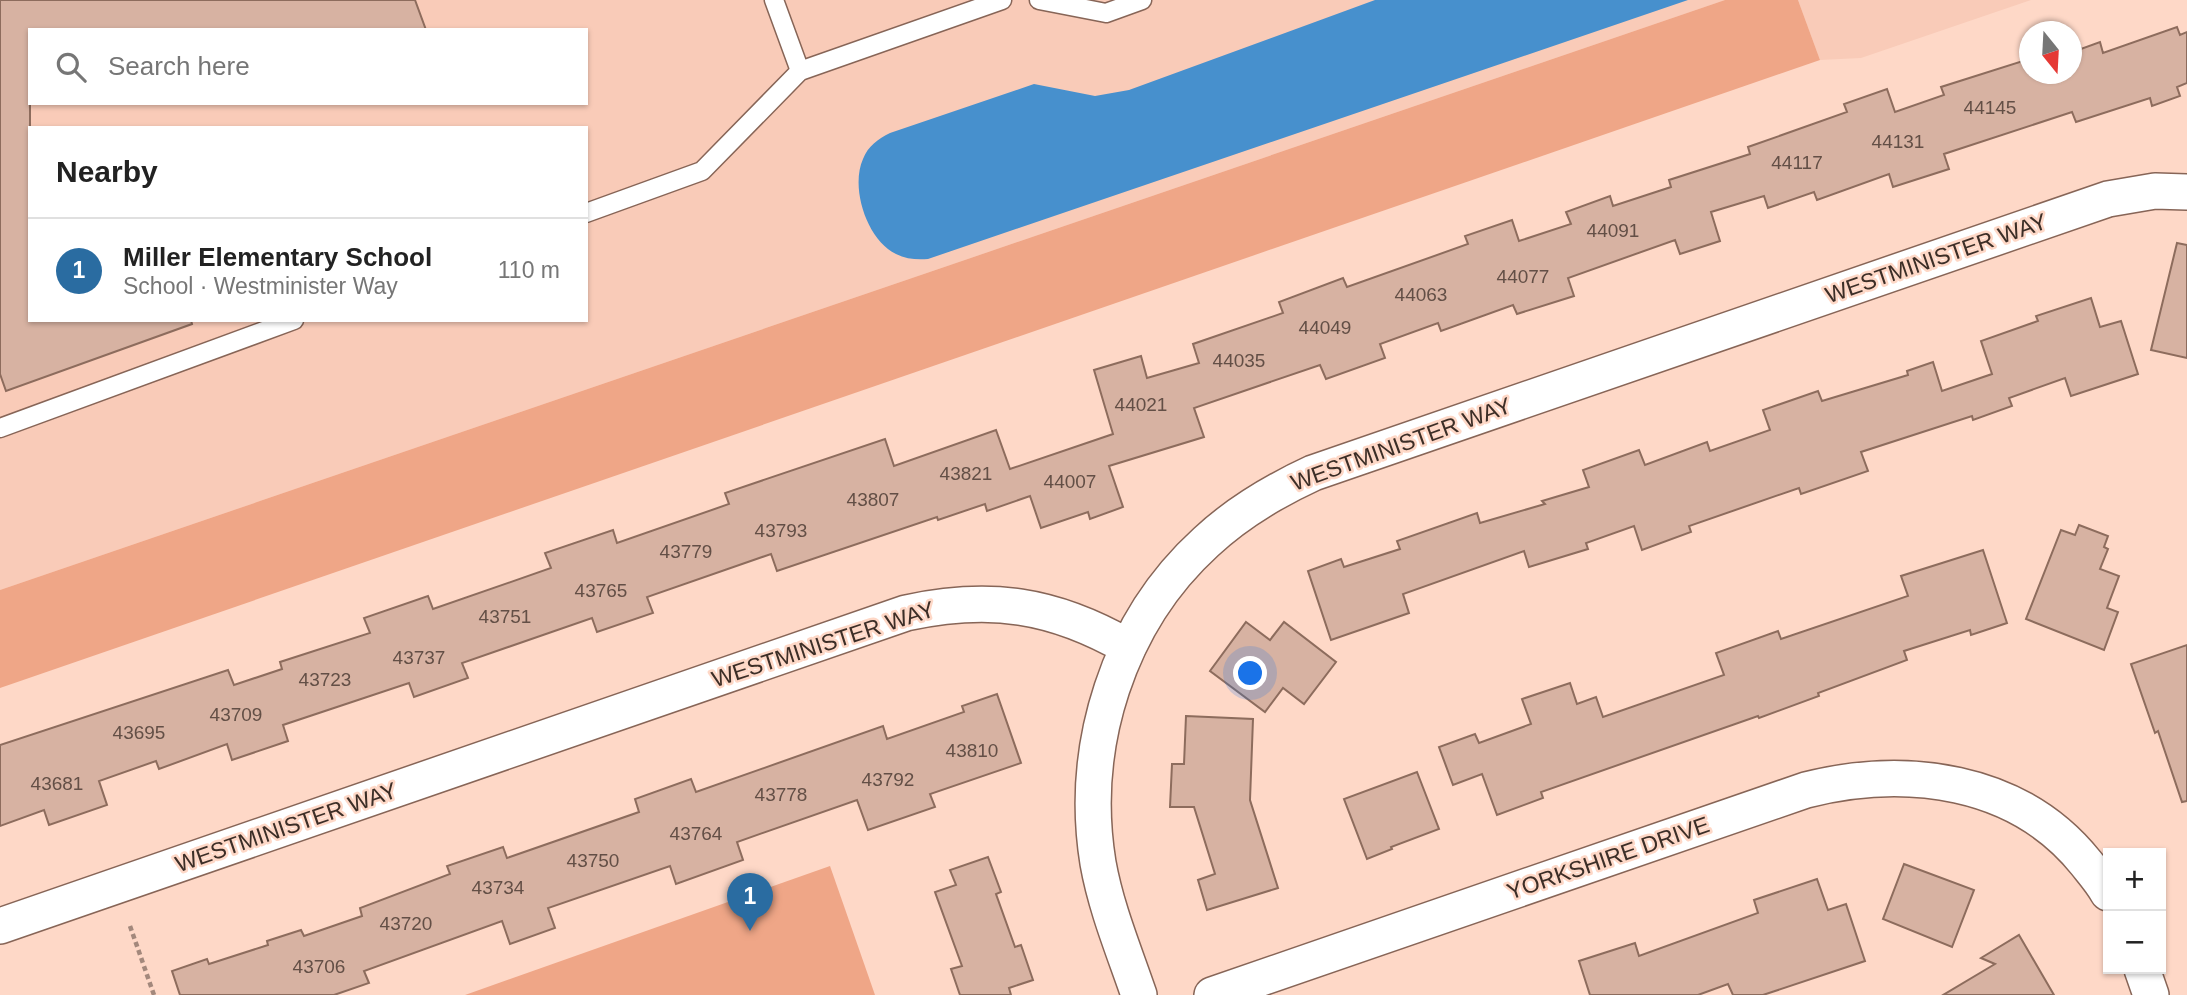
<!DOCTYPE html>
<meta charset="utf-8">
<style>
:root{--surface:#fff;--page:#f6f6f6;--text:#222;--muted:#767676;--line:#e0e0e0;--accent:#2a6ca1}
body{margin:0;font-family:Arial,sans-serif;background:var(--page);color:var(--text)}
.controls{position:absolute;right:21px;bottom:21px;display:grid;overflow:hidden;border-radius:0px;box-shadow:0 2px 5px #0004}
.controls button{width:63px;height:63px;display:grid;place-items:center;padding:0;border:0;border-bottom:2px solid var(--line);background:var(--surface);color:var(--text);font:35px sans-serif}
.compass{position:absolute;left:2019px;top:21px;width:63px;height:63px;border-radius:50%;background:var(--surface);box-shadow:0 2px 5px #0004;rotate:162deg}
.you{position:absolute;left:1251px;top:674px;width:24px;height:24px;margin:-18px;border:5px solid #fff;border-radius:50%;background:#1a73e8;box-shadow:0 0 0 10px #1a73e833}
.badge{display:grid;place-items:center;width:46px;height:46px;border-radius:50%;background:var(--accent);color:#fff;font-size:23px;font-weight:700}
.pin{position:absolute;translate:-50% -58px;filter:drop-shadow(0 2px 4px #0008)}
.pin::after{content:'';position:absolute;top:37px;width:24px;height:21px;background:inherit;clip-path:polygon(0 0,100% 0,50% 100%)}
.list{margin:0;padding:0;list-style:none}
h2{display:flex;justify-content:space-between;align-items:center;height:91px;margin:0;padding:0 28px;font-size:30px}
h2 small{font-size:23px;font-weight:400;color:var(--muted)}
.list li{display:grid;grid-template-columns:46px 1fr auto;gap:21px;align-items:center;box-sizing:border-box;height:105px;padding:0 28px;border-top:2px solid var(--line)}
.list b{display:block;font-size:26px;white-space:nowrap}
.list p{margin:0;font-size:23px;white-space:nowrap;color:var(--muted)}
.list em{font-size:23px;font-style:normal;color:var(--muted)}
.icon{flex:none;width:38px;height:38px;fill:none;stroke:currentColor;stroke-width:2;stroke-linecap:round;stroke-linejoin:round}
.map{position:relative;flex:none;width:2187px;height:995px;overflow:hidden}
.search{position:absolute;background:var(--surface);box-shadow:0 2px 5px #0004;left:28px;top:28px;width:560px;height:77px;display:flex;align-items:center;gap:18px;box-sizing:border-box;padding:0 24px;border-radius:0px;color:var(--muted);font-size:26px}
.panel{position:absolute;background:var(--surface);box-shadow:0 2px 5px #0004;left:28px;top:126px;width:560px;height:196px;border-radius:0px}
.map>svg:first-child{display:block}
.built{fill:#f9cbb8;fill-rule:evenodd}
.green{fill:#efa687}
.water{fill:#4790cd}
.building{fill:#d7b2a2;stroke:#8d6c5d;stroke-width:2}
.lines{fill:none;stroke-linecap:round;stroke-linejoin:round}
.lane-casing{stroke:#876557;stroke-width:21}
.street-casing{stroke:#876557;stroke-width:38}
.path{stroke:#a3887c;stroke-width:4.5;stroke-dasharray:5 3.5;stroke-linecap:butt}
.lane{stroke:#fff;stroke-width:18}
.street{stroke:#fff;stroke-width:35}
.labels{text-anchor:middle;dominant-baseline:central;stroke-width:5;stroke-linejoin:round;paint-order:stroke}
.number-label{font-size:19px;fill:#634f46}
.street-label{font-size:23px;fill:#3c2e27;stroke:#fed8c7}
</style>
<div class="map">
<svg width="2187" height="995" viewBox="0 0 2187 995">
<rect width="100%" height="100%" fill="#fed8c7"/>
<g class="built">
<path d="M0,0H1725L0,590ZM30,30H586V103H30ZM30,128H586V320H30Z"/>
<polygon points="1798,0 2031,0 1861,58 1820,60"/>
</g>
<g class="green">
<polygon points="1725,0 1798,0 1820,60 0,688 0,590"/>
<polygon points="830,866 875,995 465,995"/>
</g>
<path class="water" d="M1375,0H1688L928,259C917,260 906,259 896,254C867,240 850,188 863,159C868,146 878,139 890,133L1034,84L1095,96L1129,90Z"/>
<g class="building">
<polygon points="0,0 415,0 426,30 30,30 30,320 191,320 192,324 6,391 0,374"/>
<polygon points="2177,27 2180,35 2187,32 2187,83 2177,87 2180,96 2152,106 2150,98 2076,122 2072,112 1944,154 1949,169 1893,187 1889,174 1817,200 1814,192 1768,208 1764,196 1711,212 1720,241 1680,254 1675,240 1568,278 1574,296 1517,314 1513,305 1441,331 1438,323 1380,344 1385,358 1326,379 1320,365 1194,408 1204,437 1109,466 1123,507 1090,519 1088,512 1041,528 1030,496 987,511 985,504 938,520 937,517 777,571 771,554 647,597 653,613 597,632 592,618 462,663 468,678 414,697 409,683 283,725 288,741 232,760 227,744 159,769 156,761 99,781 107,805 49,825 44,810 0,826 0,745 228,670 234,685 282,669 280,662 370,633 364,618 428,596 433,609 551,568 545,553 613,530 617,543 729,504 725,493 885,439 894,466 996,430 1010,469 1113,434 1094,370 1141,356 1147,378 1199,363 1193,344 1283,313 1279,302 1343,278 1347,287 1468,244 1465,236 1512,220 1519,241 1571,224 1566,212 1610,196 1613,206 1671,187 1669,180 1750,154 1748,147 1847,112 1844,104 1887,89 1895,112 1944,95 1941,87 2029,59 2029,74 2071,74 2071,45 2079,43 2081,49 2100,42 2103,53"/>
<polygon points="2177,243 2187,245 2187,358 2151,350"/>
<polygon points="2091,298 2100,327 2121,321 2138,374 2071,396 2065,378 2009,398 2012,406 1973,420 1972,416 1861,452 1868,471 1801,494 1799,488 1689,526 1691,532 1642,550 1634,526 1586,543 1588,549 1529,567 1524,551 1403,594 1409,613 1331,640 1308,571 1341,559 1344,567 1400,549 1397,541 1477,513 1480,523 1545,504 1542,501 1589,487 1583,470 1639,450 1645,465 1707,442 1710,451 1770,430 1763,410 1818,391 1822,401 1908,375 1907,371 1933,362 1942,391 1992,374 1981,341 2038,321 2036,316"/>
<polygon points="2079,525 2108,536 2104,547 2108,549 2100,569 2119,576 2107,608 2118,612 2104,650 2026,619 2061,530 2075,535"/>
<polygon points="1983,550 2007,623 1971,635 1970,630 1904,651 1907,660 1818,693 1819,696 1759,718 1758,716 1541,792 1543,798 1497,815 1482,774 1453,785 1439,747 1475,734 1479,743 1531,724 1522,699 1570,683 1577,704 1596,697 1603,717 1724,675 1716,653 1778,631 1781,639 1908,596 1901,576"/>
<polygon points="1246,622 1270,640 1284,622 1336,662 1304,704 1283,688 1265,712 1210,671"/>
<polygon points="2187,645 2187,801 2182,802 2158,731 2155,733 2131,664"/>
<polygon points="997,694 1021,763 930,794 935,807 868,830 857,800 737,842 743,860 676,884 670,866 548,908 555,928 510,944 502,921 364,971 369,983 334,995 180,995 172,971 207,959 209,964 268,945 267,941 301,930 304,936 362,916 360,908 450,874 447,866 503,847 507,858 639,812 635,799 691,779 696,792 883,726 887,739 964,712 962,706"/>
<polygon points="1186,716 1253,719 1250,800 1278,888 1207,910 1198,880 1215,874 1194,807 1170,807 1172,764 1184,764"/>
<polygon points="1417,772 1439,829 1391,847 1392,849 1367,859 1344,799"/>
<polygon points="988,857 1001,892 996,894 1015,947 1021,945 1033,980 1009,988 1011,995 960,995 951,969 962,966 935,892 956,885 950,870"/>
<polygon points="1904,864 1974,890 1952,947 1883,919"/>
<polygon points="1817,879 1828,910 1846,904 1865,961 1763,995 1733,995 1728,984 1698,995 1590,995 1579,961 1635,943 1639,956 1758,913 1754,900"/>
<polygon points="2019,935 2054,995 1943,995 1995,964 1981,958"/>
</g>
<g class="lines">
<g class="lane-casing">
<g id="lane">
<polyline points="774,0 800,71"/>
<polyline points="1039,0 1106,13 1142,0"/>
<polyline points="586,213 702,171 800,71 1002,0"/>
<polyline points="0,428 294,320"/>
</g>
</g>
<g class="street-casing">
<g id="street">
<path d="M0,926L906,613C990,595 1053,604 1128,647"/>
<polyline points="2142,969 2151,995"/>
<path d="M1139,995C1124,951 1106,908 1098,863C1079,746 1118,622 1206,542C1237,513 1274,491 1313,473L2108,199L2155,191L2187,192"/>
<path d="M1212,995L1806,790C1905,765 2018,778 2086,863C2094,873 2102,882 2108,893"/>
</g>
</g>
<polyline class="path" points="130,926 154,995"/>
<use href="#lane" class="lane"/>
<use href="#street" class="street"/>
</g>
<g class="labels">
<g class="number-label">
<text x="1990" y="107">44145</text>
<text x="1898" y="141">44131</text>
<text x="1797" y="162">44117</text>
<text x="1613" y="230">44091</text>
<text x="1523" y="276">44077</text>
<text x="1421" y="294">44063</text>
<text x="1325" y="327">44049</text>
<text x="1239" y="360">44035</text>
<text x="1141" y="404">44021</text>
<text x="966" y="473">43821</text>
<text x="1070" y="481">44007</text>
<text x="873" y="499">43807</text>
<text x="781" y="530">43793</text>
<text x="686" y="551">43779</text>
<text x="601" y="590">43765</text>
<text x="505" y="616">43751</text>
<text x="419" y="657">43737</text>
<text x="325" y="679">43723</text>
<text x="236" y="714">43709</text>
<text x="139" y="732">43695</text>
<text x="972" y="750">43810</text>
<text x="888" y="779">43792</text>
<text x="57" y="783">43681</text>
<text x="781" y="794">43778</text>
<text x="696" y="833">43764</text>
<text x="593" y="860">43750</text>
<text x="498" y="887">43734</text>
<text x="406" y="923">43720</text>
<text x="319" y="966">43706</text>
</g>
<g class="street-label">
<text transform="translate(1936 258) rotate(-19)">WESTMINISTER WAY</text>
<text transform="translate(1401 444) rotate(-20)">WESTMINISTER WAY</text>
<text transform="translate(823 644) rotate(-18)">WESTMINISTER WAY</text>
<text transform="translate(286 827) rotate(-19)">WESTMINISTER WAY</text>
<text transform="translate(1608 858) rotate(-19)">YORKSHIRE DRIVE</text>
</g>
</g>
</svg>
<div class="controls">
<button>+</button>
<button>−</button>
</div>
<svg class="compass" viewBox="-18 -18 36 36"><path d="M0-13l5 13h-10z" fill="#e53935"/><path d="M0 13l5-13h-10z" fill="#767676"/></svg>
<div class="you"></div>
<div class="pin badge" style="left:750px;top:931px">1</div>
<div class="search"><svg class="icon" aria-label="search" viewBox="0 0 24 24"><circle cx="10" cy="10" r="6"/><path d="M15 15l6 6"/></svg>Search here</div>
<section class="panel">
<h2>Nearby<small></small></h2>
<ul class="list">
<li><span class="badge">1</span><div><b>Miller Elementary School</b><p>School · Westminister Way</p></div><em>110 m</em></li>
</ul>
</section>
</div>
